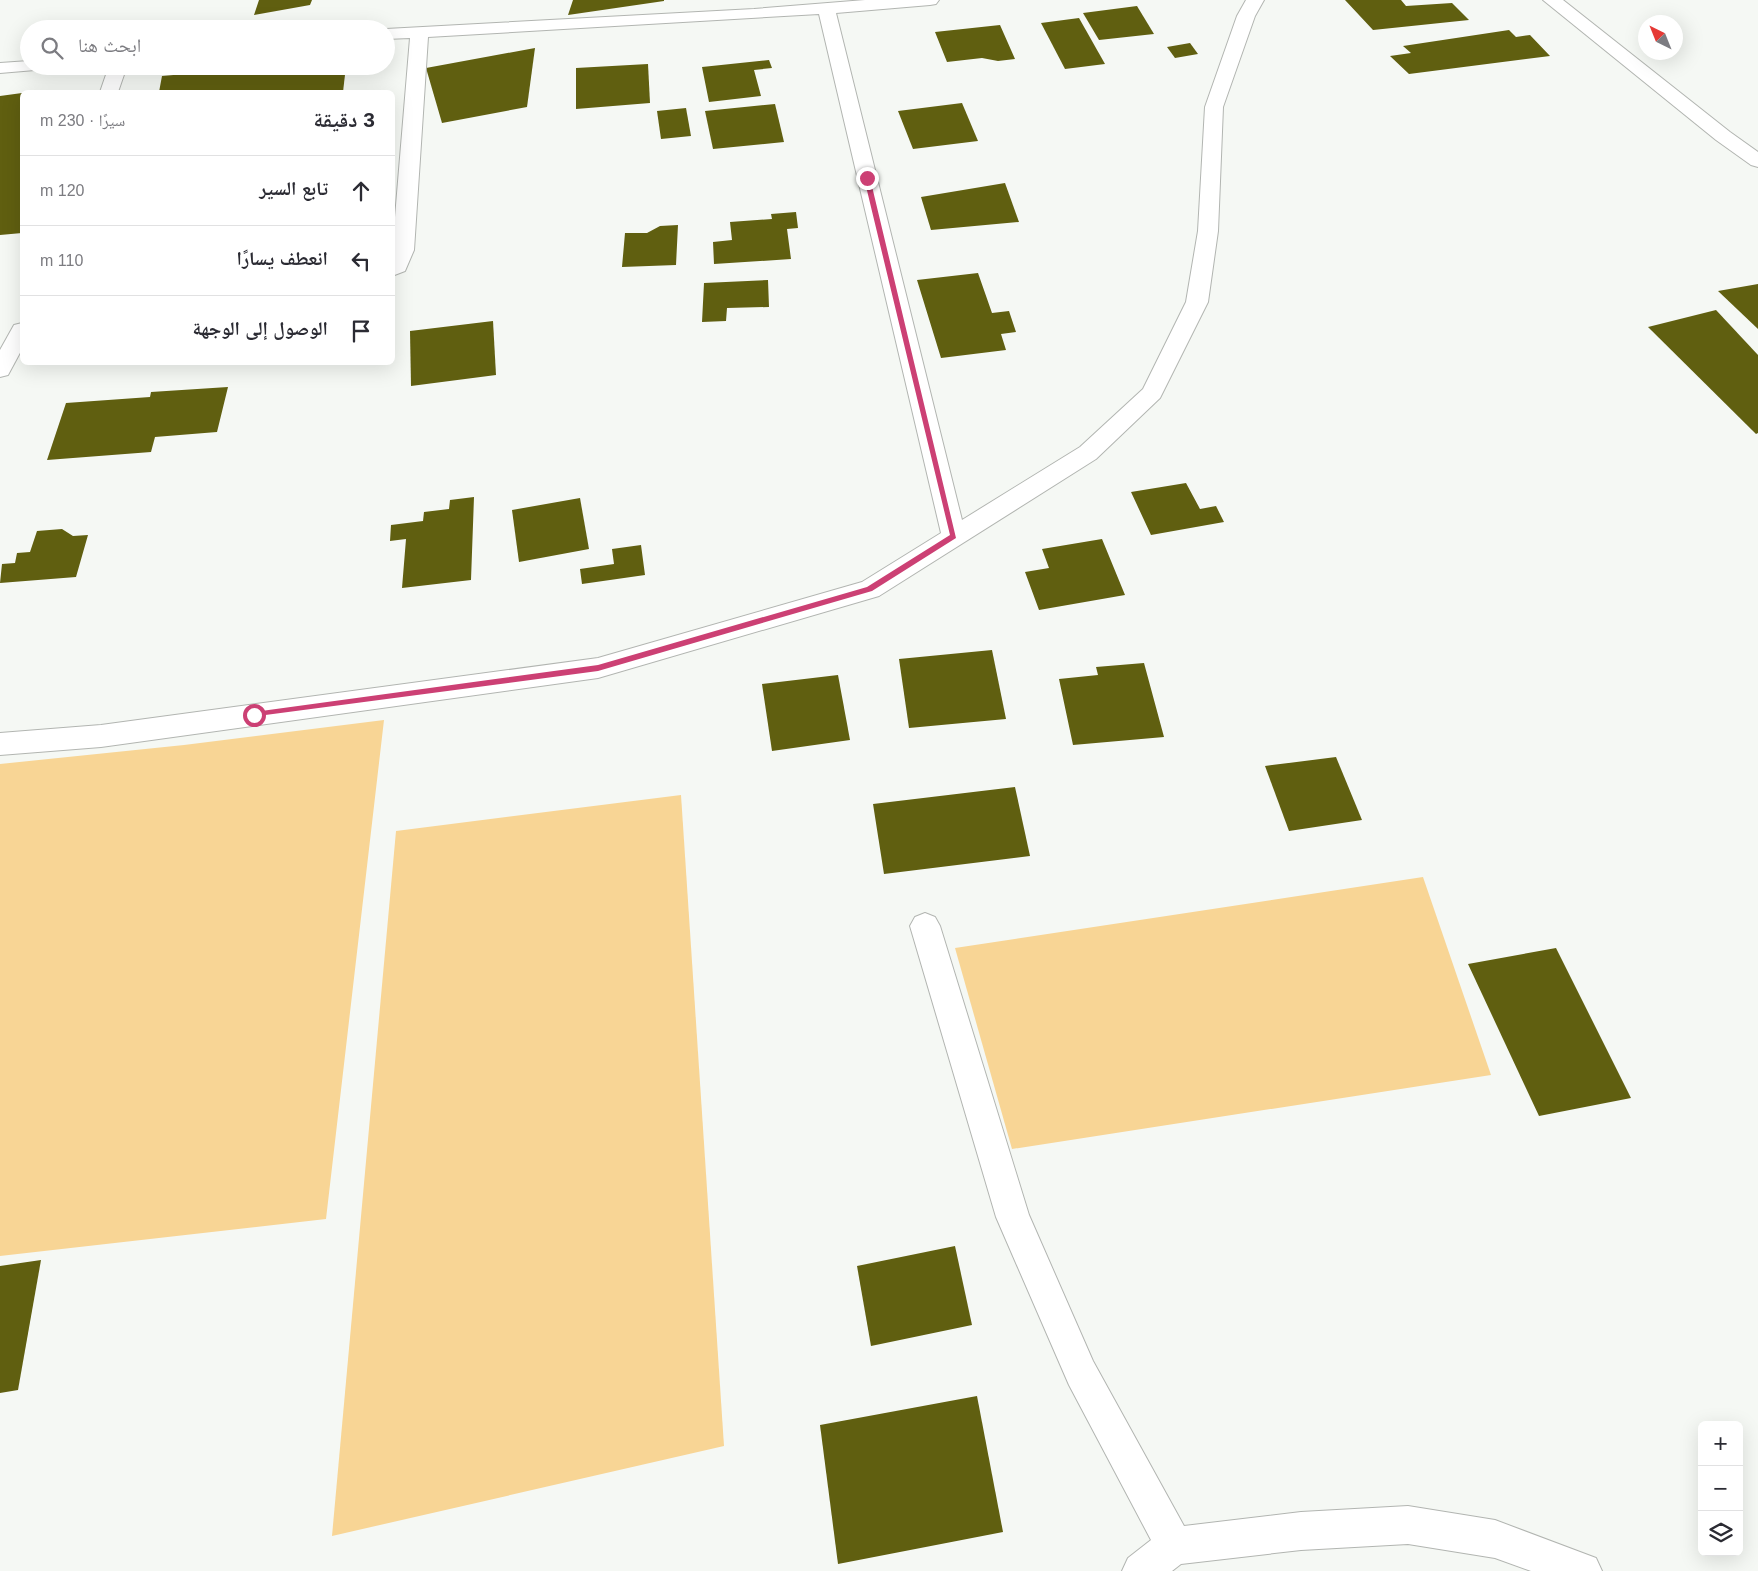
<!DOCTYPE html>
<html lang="ar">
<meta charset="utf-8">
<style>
:root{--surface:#fff;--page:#f7f7f7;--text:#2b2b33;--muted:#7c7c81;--line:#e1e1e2}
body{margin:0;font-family:Helvetica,"Noto Naskh Arabic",sans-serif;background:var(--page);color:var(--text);direction:rtl}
.controls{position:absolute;right:15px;bottom:15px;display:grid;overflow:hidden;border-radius:8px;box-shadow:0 5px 20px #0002}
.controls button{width:45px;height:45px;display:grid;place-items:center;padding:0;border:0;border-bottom:1px solid var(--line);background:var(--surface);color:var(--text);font:25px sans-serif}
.compass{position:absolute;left:1638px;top:15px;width:45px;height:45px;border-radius:50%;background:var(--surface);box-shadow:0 5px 20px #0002;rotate:317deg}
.stop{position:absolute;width:15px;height:15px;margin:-11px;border:4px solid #cc4074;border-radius:50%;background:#fff}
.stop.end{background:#cc4074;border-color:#fff;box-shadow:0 1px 5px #0008}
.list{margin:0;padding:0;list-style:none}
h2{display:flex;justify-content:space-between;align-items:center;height:65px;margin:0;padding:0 20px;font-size:21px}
h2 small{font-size:16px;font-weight:400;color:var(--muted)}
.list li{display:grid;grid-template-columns:32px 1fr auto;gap:15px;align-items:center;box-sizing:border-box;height:70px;padding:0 20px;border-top:1px solid var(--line)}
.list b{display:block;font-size:19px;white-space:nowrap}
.list em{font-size:16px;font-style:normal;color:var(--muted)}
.icon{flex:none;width:28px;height:28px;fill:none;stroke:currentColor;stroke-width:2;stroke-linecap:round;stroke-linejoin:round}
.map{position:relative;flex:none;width:1758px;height:1571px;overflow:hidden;direction:ltr}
.search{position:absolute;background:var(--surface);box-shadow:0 5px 20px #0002;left:20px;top:20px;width:375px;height:55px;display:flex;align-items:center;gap:12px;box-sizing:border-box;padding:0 18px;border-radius:28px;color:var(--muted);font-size:19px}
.panel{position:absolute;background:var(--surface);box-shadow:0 5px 20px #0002;left:20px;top:90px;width:375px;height:275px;border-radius:8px;direction:rtl}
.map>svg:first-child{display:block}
.green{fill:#f8d595}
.building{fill:#605f10}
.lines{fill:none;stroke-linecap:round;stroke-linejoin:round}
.street-casing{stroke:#b2b5b1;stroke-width:2}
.street{fill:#fff;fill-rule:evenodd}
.route{fill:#cc4074}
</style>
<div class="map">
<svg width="1758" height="1571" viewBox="0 0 1758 1571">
<rect width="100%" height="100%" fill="#f5f8f4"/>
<g class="green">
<polygon points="384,720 326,1219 0,1256 0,764 184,745"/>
<polygon points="681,795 724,1446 332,1536 396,831"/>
<polygon points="1423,877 1491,1075 1012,1149 955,948"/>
</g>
<g class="building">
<polygon points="259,0 312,0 310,5 254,15"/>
<polygon points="573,0 664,0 664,1 568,15"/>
<polygon points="1345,0 1401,0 1406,6 1452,3 1469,20 1373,30"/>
<polygon points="1137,6 1154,34 1099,40 1083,13"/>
<polygon points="1079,18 1105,64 1065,69 1041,23"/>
<polygon points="1000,25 1015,59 998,61 982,58 947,62 935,32"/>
<polygon points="1509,30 1516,37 1530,35 1550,56 1409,74 1390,56 1411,53 1403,46"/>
<polygon points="1190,43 1198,54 1175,58 1167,47"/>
<polygon points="535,48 527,107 442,123 426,68"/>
<polygon points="769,60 772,68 754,70 761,96 709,102 702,67"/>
<polygon points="648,64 650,103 576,109 576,68"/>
<polygon points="275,66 346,66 343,92 159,92 162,76"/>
<polygon points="22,93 22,233 0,235 0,96"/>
<polygon points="962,103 978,141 913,149 898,111"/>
<polygon points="775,104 784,142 713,149 705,111"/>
<polygon points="686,108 691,136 661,139 657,111"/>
<polygon points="1005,183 1019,222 931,230 921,197"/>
<polygon points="796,212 798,228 787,229 791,259 714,264 713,242 732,240 730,222 772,219 771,214"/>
<polygon points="678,225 676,265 622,267 625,233 647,233 660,226"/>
<polygon points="978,273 992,313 1009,311 1016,332 1001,334 1006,350 941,358 917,280"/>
<polygon points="768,280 769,307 727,308 726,321 702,322 704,283"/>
<polygon points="1758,284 1758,329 1718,291"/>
<polygon points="1716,310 1758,355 1758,433 1756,434 1648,327"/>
<polygon points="493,321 496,375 411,386 410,331"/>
<polygon points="228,387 217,432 155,437 151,452 47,460 66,403 150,397 151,392"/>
<polygon points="1186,483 1200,509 1216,506 1224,522 1151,535 1131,492"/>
<polygon points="474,497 471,580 402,588 406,539 390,541 391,525 423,521 424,512 449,509 450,500"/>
<polygon points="580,498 589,549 519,562 512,510"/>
<polygon points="62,529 73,536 88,535 76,577 0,583 2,564 15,563 17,553 30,552 37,531"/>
<polygon points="1102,539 1125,595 1039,610 1025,572 1049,568 1042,549"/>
<polygon points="641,545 645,575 582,584 580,569 614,564 612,549"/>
<polygon points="992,650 1006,719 909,728 899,659"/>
<polygon points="1144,663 1164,737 1073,745 1059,679 1098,675 1096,667"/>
<polygon points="838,675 850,740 772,751 762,684"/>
<polygon points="1336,757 1362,820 1289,831 1265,766"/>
<polygon points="1015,787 1030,856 884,874 873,804"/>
<polygon points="1556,948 1631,1098 1539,1116 1468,964"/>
<polygon points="955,1246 972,1325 871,1346 857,1266"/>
<polygon points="41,1260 18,1390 0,1393 0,1266"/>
<polygon points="977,1396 1003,1532 838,1564 820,1425"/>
</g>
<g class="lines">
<g class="street-casing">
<g id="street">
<polygon points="865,0 939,0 936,4 930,5 836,13 962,520 1080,447 1143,389 1186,302 1198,231 1205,107 1237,16 1246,0 1264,0 1255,16 1223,107 1218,231 1208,302 1160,398 1096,459 879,596 598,678 101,747 0,755 0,733 101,725 598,658 862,582 941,533 819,14 428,37 414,250 405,271 392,276 392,253 410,38 386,39 386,29 754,9"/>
<polygon points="1543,0 1563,0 1730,132 1758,152 1758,167 1751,165 1716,140"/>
<polygon points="29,61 29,66 38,66 35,70 0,73 0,63"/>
<polygon points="109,66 127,66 118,92 100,92"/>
<polygon points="22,323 22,349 8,375 0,377 0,350 14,325"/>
<polygon points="925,913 935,917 940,926 1029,1215 1093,1361 1184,1526 1301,1512 1408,1506 1495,1520 1596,1558 1602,1571 1531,1571 1495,1558 1408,1544 1301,1550 1181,1564 1172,1571 1122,1571 1128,1558 1151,1540 1069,1385 996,1217 910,926 915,917"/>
</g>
</g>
<use href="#street" class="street"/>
</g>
<polygon class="route" points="867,176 870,178 956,538 872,591 598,671 251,717 251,713 254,712 598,665 867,587 950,535 864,178"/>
</svg>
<div class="controls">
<button>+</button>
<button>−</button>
<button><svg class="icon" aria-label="layers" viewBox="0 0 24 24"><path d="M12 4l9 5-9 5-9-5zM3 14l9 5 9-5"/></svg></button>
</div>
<svg class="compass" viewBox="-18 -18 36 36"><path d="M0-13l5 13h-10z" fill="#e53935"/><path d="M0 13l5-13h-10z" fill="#7c7c81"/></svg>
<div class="stop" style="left:254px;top:715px"></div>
<div class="stop end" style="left:867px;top:178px"></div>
<div class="search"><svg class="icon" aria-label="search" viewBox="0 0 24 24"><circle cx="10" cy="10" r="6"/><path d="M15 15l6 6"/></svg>ابحث هنا</div>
<section class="panel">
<h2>3 دقيقة<small>سيرًا · 230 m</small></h2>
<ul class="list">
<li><svg class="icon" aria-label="ahead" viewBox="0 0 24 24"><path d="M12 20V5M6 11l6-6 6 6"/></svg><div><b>تابع السير</b></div><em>120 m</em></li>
<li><svg class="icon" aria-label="left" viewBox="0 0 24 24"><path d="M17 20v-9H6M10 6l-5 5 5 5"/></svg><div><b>انعطف يسارًا</b></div><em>110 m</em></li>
<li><svg class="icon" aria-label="arrive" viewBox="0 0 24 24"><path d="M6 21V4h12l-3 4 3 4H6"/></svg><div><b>الوصول إلى الوجهة</b></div></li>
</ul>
</section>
</div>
